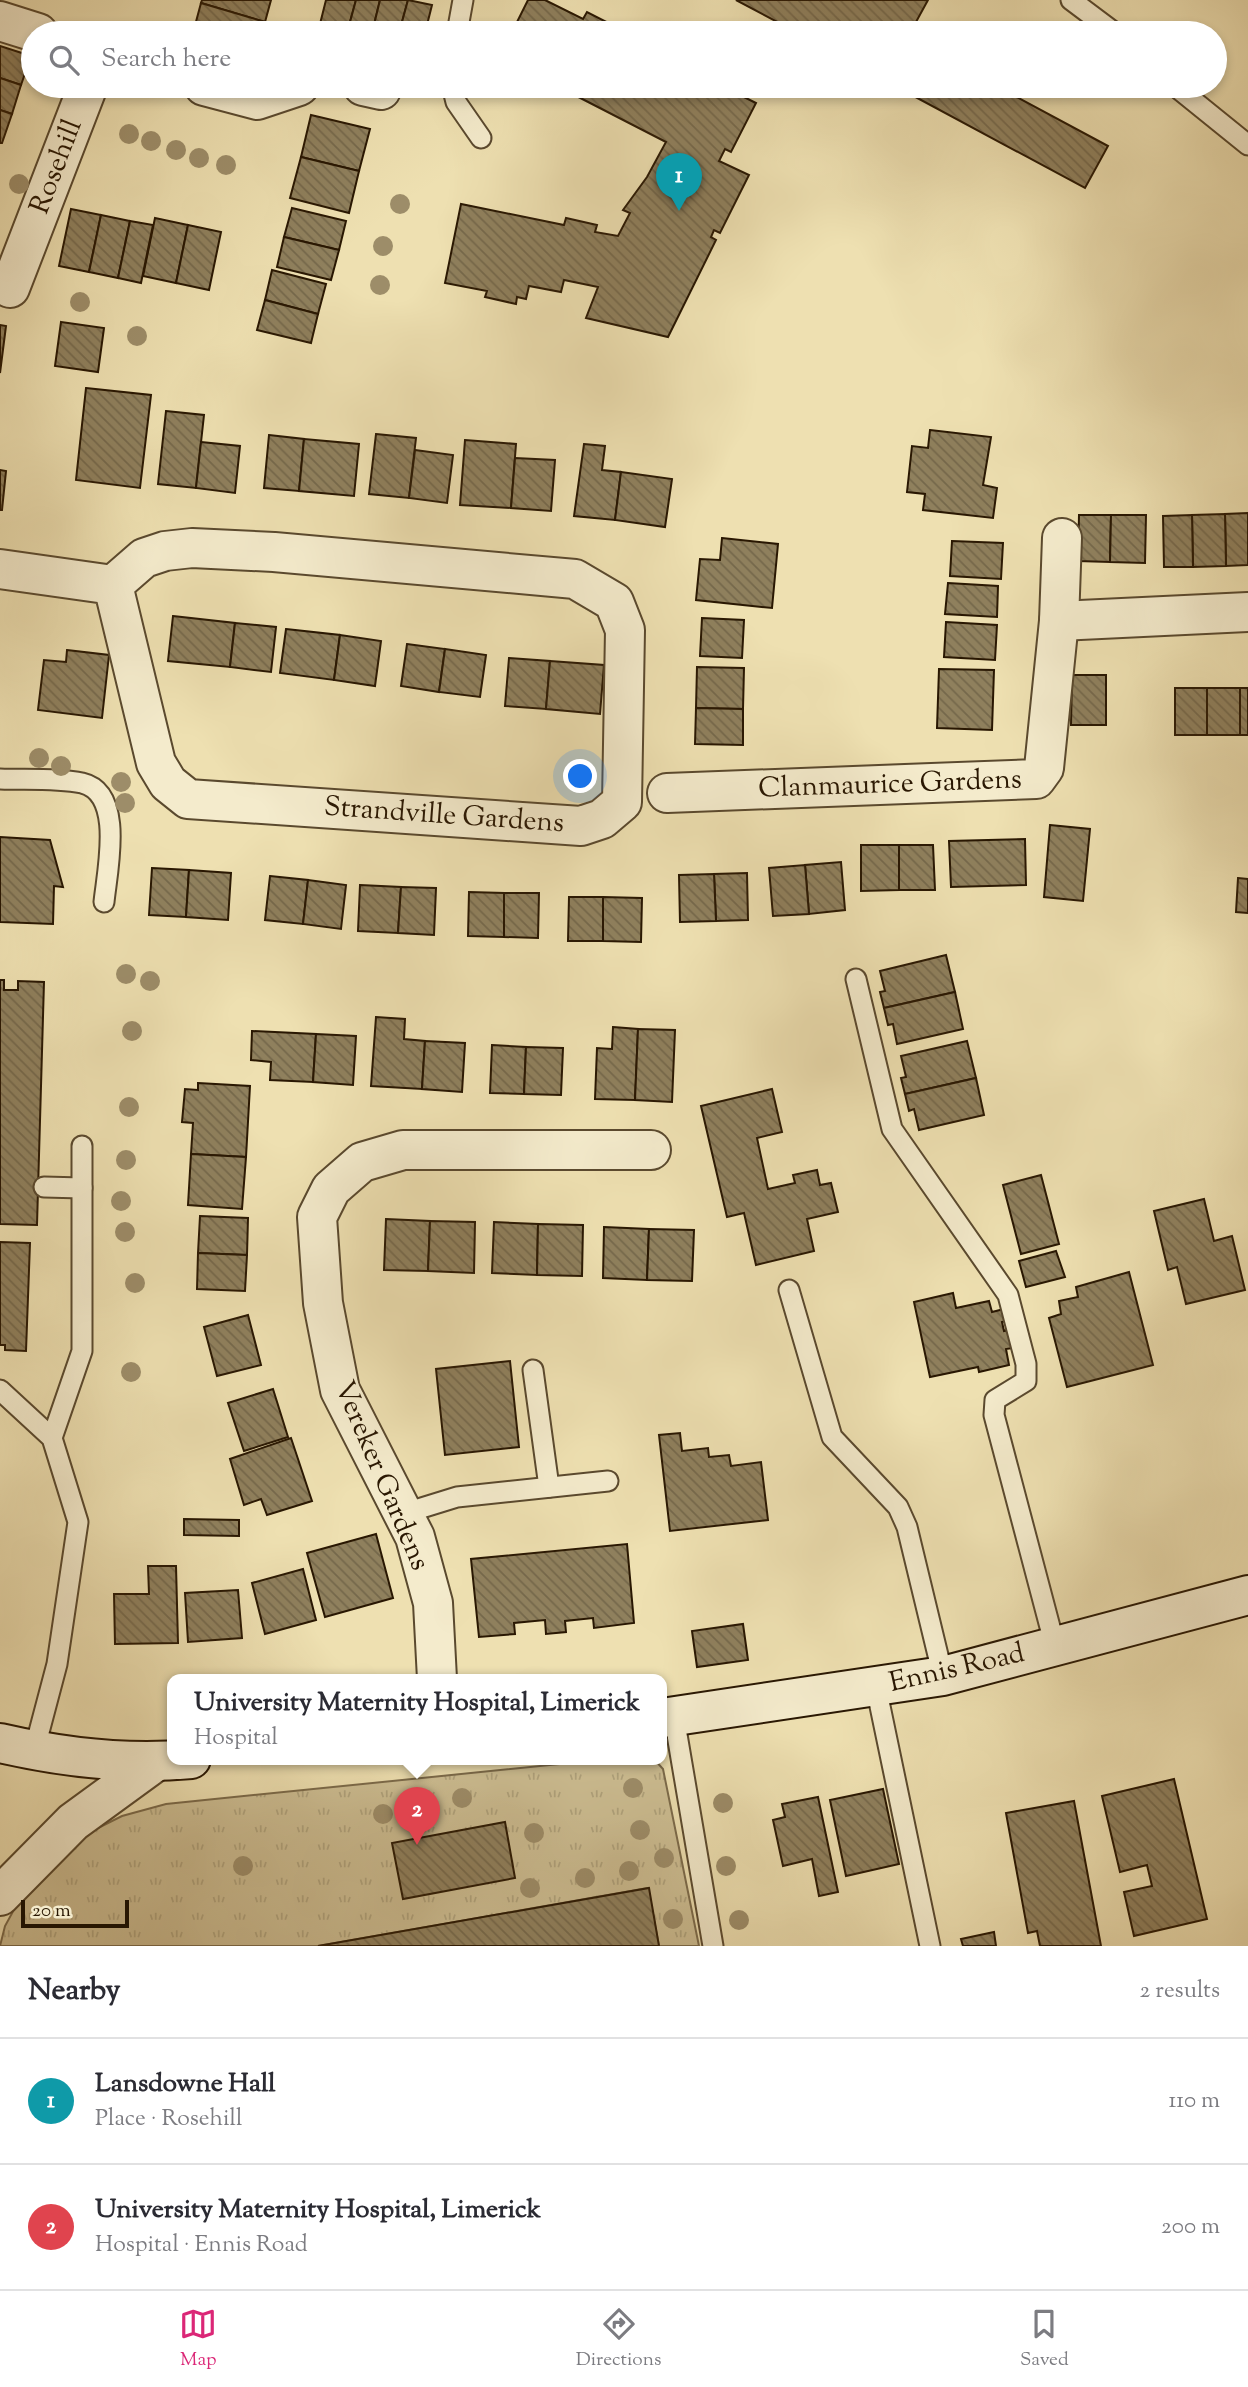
<!DOCTYPE html>
<meta charset="utf-8">
<style>
:root{--surface:#fff;--page:#f7f7f7;--text:#2b2b33;--muted:#7c7c81;--line:#e1e1e2;--accent:#db2777}
body{margin:0;font-family:"Sorts Mill Goudy",serif;background:var(--page);color:var(--text)}
.scale{position:absolute;left:21px;bottom:18px;width:108px;box-sizing:border-box;padding-left:7px;border:4px solid #291702;border-top:0;font-size:19px;line-height:24px;white-space:nowrap;color:#291702;-webkit-text-stroke:5px #f4ebcc;paint-order:stroke}
.you{position:absolute;left:581px;top:777px;width:24px;height:24px;margin:-18px;border:5px solid #fff;border-radius:50%;background:#1a73e8;box-shadow:0 0 0 10px #1a73e833}
.badge{display:grid;place-items:center;width:46px;height:46px;border-radius:50%;background:var(--accent);color:#fff;font-size:23px;font-weight:700}
.pin{position:absolute;translate:-50% -58px;filter:drop-shadow(0 2px 4px #0008)}
.pin::after{content:'';position:absolute;top:37px;width:24px;height:21px;background:inherit;clip-path:polygon(0 0,100% 0,50% 100%)}
.popup{position:absolute;left:167px;top:1674px;width:500px;height:91px;box-sizing:border-box;display:grid;place-content:center;border-radius:14px;background:var(--surface);filter:drop-shadow(0 2px 5px #0005);font-size:23px;white-space:nowrap;color:var(--muted)}
.popup b{font-size:26px;color:var(--text)}
.popup::after{content:'';position:absolute;left:50%;top:100%;margin-left:-14px;border:14px solid transparent;border-top-color:var(--surface)}
.list{margin:0;padding:0;list-style:none}
h2{display:flex;justify-content:space-between;align-items:center;height:91px;margin:0;padding:0 28px;font-size:30px}
h2 small{font-size:23px;font-weight:400;color:var(--muted)}
.list li{display:grid;grid-template-columns:46px 1fr auto;gap:21px;align-items:center;box-sizing:border-box;height:126px;padding:0 28px;border-top:2px solid var(--line)}
.list b{display:block;font-size:26px;white-space:nowrap}
.list p{margin:0;font-size:23px;white-space:nowrap;color:var(--muted)}
.list em{font-size:23px;font-style:normal;color:var(--muted)}
.icon{flex:none;width:38px;height:38px;fill:none;stroke:currentColor;stroke-width:2;stroke-linecap:round;stroke-linejoin:round}
.map{position:relative;flex:none;width:1248px;height:1946px;overflow:hidden}
.search{position:absolute;background:var(--surface);box-shadow:0 4px 10px #0003;left:21px;right:21px;top:21px;height:77px;display:flex;align-items:center;gap:18px;box-sizing:border-box;padding:0 24px;border-radius:38px;color:var(--muted);font-size:26px}
.sheet{height:343px;background:var(--surface)}
nav{display:flex;justify-content:space-around;align-items:center;box-sizing:border-box;height:98px;border-top:2px solid var(--line);background:var(--surface);font-size:19px;color:var(--muted)}
nav a{display:grid;justify-items:center;gap:4px}
nav .on{color:var(--accent)}
.map>svg:first-child{display:block}
.grass{fill:url(#grass-tufts);stroke:#7b6a4a;stroke-width:2}
.building{fill:url(#building-back-hatch);stroke:#291702;stroke-width:2}
.lines{fill:none;stroke-linecap:round;stroke-linejoin:round}
.service-casing{stroke:#5a492e;stroke-width:23}
.minor-casing{stroke:#5a492e;stroke-width:42}
.tertiary-casing{stroke:#5a492e;stroke-width:42}
.secondary-casing{stroke:#291702;stroke-width:42}
.service{stroke:#f4ebcc;stroke-width:19}
.minor{stroke:#f4ebcc;stroke-width:38}
.tertiary{stroke:#f4ebcc;stroke-width:38}
.secondary{stroke:#f4ebcc;stroke-width:38}
.tree{fill:#9d8d69}
.labels{text-anchor:middle;dominant-baseline:central;stroke-width:5;stroke-linejoin:round;paint-order:stroke}
.street-label{font-size:28px;fill:#291702;stroke:#f4ebcc}
</style>
<div class="map">
<svg width="1248" height="1946" viewBox="0 0 1248 1946">
<defs>
<pattern id="grass-tufts" width="24" height="20" patternUnits="userSpaceOnUse" patternTransform="scale(1.75)"><rect width="24" height="20" fill="#cdbe93"/><path d="M3 7l-1-3M5 7V3M7 7l1-3M15 17l-1-3M17 17v-4M19 17l1-3" fill="none" stroke="#b0a37d"/></pattern>
<pattern id="building-back-hatch" width="6" height="6" patternUnits="userSpaceOnUse" patternTransform="scale(1.75)"><rect width="6" height="6" fill="#8f805d"/><path d="M-1 5l2 2M0 0l6 6M5-1l2 2" fill="none" stroke="#75684b"/></pattern>
</defs>
<rect width="100%" height="100%" fill="#eee0b1"/>
<filter id="stains"><feTurbulence type="fractalNoise" baseFrequency=".00286" numOctaves="4"/><feColorMatrix values="0 0 0 0 .2 0 0 0 0 .09 0 0 0 0 .02 0 0 0 .5 -.17"/></filter>
<radialGradient id="worn" r=".72"><stop offset=".6" stop-color="#630" stop-opacity="0"/><stop offset="1" stop-color="#630" stop-opacity=".3"/></radialGradient>
<polygon class="grass" points="609,1759 654,1759 663,1769 699,1946 659,1946 648,1888 318,1946 0,1946 5,1926 22,1895 82,1836 122,1816 166,1804"/>
<g class="building">
<polygon points="202,0 271,0 265,22 201,3"/>
<polygon points="326,0 356,0 347,33 319,28"/>
<polygon points="356,0 380,0 372,33 347,33"/>
<polygon points="380,0 408,0 399,33 372,33"/>
<polygon points="408,0 432,5 425,33 399,33"/>
<polygon points="528,0 545,0 583,19 587,12 628,33 540,33 517,22"/>
<polygon points="736,0 928,0 910,33 798,33"/>
<polygon points="201,3 265,22 261,33 193,33"/>
<polygon points="0,46 31,56 21,85 0,78"/>
<polygon points="0,78 21,85 12,114 0,110"/>
<polygon points="557,86 722,86 756,103 731,152 725,149 719,161 749,175 720,233 714,230 711,237 716,240 668,337 586,318 598,287 564,280 561,292 529,286 526,299 517,297 516,304 485,297 487,291 445,283 461,204 564,225 566,218 597,225 595,232 618,236 630,213 623,210 647,177 666,142"/>
<polygon points="895,86 996,86 1108,146 1085,188"/>
<polygon points="0,110 12,114 2,143 0,143"/>
<polygon points="311,115 370,129 359,171 301,157"/>
<polygon points="301,157 359,171 349,213 290,198"/>
<polygon points="292,208 346,221 339,250 284,237"/>
<polygon points="71,209 101,215 89,272 59,266"/>
<polygon points="101,215 130,221 118,278 89,272"/>
<polygon points="155,218 188,225 176,283 143,276"/>
<polygon points="130,221 153,225 141,283 118,278"/>
<polygon points="188,225 221,232 209,290 176,283"/>
<polygon points="284,237 339,250 331,280 277,267"/>
<polygon points="272,270 326,284 318,314 265,300"/>
<polygon points="265,300 318,314 311,343 257,330"/>
<polygon points="61,322 104,328 98,372 55,366"/>
<polygon points="0,325 6,326 0,373"/>
<polygon points="86,388 151,395 140,488 76,480"/>
<polygon points="166,411 204,415 196,488 158,484"/>
<polygon points="930,430 991,437 983,485 997,488 993,518 923,510 925,494 907,492 912,446 928,448"/>
<polygon points="376,434 416,438 409,498 369,494"/>
<polygon points="269,435 304,439 299,491 264,488"/>
<polygon points="304,439 359,444 354,496 299,491"/>
<polygon points="465,440 516,444 511,508 460,505"/>
<polygon points="201,442 240,446 235,493 196,488"/>
<polygon points="584,444 605,446 602,470 621,472 615,520 574,516"/>
<polygon points="415,450 453,455 447,503 409,498"/>
<polygon points="515,458 555,460 551,511 511,508"/>
<polygon points="0,470 6,471 2,510 0,510"/>
<polygon points="621,472 672,479 665,527 615,520"/>
<polygon points="1248,513 1248,565 1226,566 1225,514"/>
<polygon points="1225,514 1226,566 1193,567 1192,515"/>
<polygon points="1079,515 1111,515 1110,562 1078,561"/>
<polygon points="1111,515 1146,515 1145,563 1110,562"/>
<polygon points="1192,515 1193,567 1164,567 1163,516"/>
<polygon points="722,538 778,544 772,608 696,600 700,559 720,560"/>
<polygon points="952,541 1003,543 1001,579 950,576"/>
<polygon points="948,583 998,586 997,617 945,614"/>
<polygon points="173,616 235,623 230,667 168,661"/>
<polygon points="702,618 744,620 742,658 700,656"/>
<polygon points="946,622 997,625 995,660 944,657"/>
<polygon points="235,623 276,627 271,672 230,667"/>
<polygon points="286,629 340,635 334,680 280,673"/>
<polygon points="340,635 381,641 375,686 334,680"/>
<polygon points="407,644 445,649 439,692 401,686"/>
<polygon points="445,649 486,655 480,697 439,692"/>
<polygon points="67,650 109,655 102,718 38,710 44,660 66,662"/>
<polygon points="509,658 550,661 546,709 505,706"/>
<polygon points="550,661 604,665 600,714 546,709"/>
<polygon points="697,667 744,668 743,709 696,708"/>
<polygon points="939,669 994,670 992,730 937,728"/>
<polygon points="1072,675 1106,675 1106,725 1071,725"/>
<rect x="1175" y="688" width="32" height="47"/>
<rect x="1207" y="688" width="33" height="47"/>
<rect x="1240" y="688" width="8" height="47"/>
<polygon points="696,708 743,709 743,745 695,744"/>
<polygon points="1050,825 1090,829 1083,901 1044,897"/>
<polygon points="0,837 50,840 63,887 54,886 53,924 0,922"/>
<polygon points="1025,839 1026,885 951,887 949,841"/>
<polygon points="861,845 899,845 899,890 861,891"/>
<polygon points="899,845 933,845 935,890 899,890"/>
<polygon points="841,862 845,910 809,914 805,865"/>
<polygon points="805,865 809,914 773,916 769,868"/>
<polygon points="152,868 189,870 186,917 149,915"/>
<polygon points="189,870 231,873 228,920 186,917"/>
<polygon points="747,873 748,920 716,921 714,874"/>
<polygon points="714,874 716,921 680,922 679,875"/>
<polygon points="270,876 308,880 303,924 265,920"/>
<polygon points="1238,878 1248,879 1248,913 1236,912"/>
<polygon points="308,880 346,885 341,929 303,924"/>
<polygon points="360,885 401,887 398,933 358,931"/>
<polygon points="401,887 436,888 434,935 398,933"/>
<polygon points="469,892 504,893 504,937 468,936"/>
<polygon points="504,893 539,893 538,938 504,937"/>
<polygon points="569,897 603,897 603,941 568,941"/>
<polygon points="603,897 642,898 641,942 603,941"/>
<polygon points="946,955 955,992 884,1008 880,992 885,991 880,971"/>
<polygon points="0,980 4,980 4,990 18,990 18,981 44,982 37,1225 0,1224"/>
<polygon points="955,992 963,1029 897,1044 893,1024 888,1025 884,1008"/>
<polygon points="376,1017 405,1019 404,1039 425,1041 422,1089 371,1086"/>
<polygon points="613,1027 638,1029 635,1100 595,1099 597,1048 612,1049"/>
<polygon points="638,1029 675,1030 672,1102 635,1100"/>
<polygon points="252,1031 316,1034 313,1082 270,1080 271,1062 251,1060"/>
<polygon points="316,1034 356,1036 353,1085 313,1082"/>
<polygon points="425,1041 465,1043 462,1092 422,1089"/>
<polygon points="967,1041 976,1078 905,1094 901,1078 906,1077 901,1056"/>
<polygon points="492,1045 526,1047 524,1094 490,1093"/>
<polygon points="526,1047 563,1048 561,1095 524,1094"/>
<polygon points="976,1078 984,1115 919,1130 914,1109 909,1111 905,1094"/>
<polygon points="198,1083 250,1086 246,1157 191,1154 193,1123 182,1122 185,1089 198,1090"/>
<polygon points="772,1089 782,1132 757,1138 768,1189 795,1183 793,1175 817,1170 820,1185 831,1183 838,1212 807,1219 814,1251 756,1265 744,1213 727,1217 701,1106"/>
<polygon points="191,1154 246,1157 242,1209 188,1205"/>
<polygon points="1041,1175 1059,1244 1021,1254 1003,1185"/>
<polygon points="1204,1199 1214,1241 1232,1236 1245,1290 1186,1304 1177,1267 1168,1270 1154,1211"/>
<polygon points="200,1216 248,1218 247,1255 198,1253"/>
<polygon points="386,1219 430,1221 428,1271 384,1270"/>
<polygon points="430,1221 475,1222 474,1273 428,1271"/>
<polygon points="494,1222 538,1224 537,1275 492,1273"/>
<polygon points="538,1224 583,1225 582,1276 537,1275"/>
<polygon points="604,1227 649,1229 647,1280 603,1278"/>
<polygon points="649,1229 694,1230 692,1281 647,1280"/>
<polygon points="0,1242 30,1243 26,1351 5,1350 5,1345 0,1345"/>
<polygon points="1056,1251 1065,1277 1026,1287 1019,1261"/>
<polygon points="198,1253 247,1255 245,1291 197,1289"/>
<polygon points="1129,1272 1153,1365 1067,1387 1049,1318 1061,1314 1059,1301 1078,1297 1076,1287"/>
<polygon points="953,1293 956,1308 989,1301 992,1312 1004,1309 1007,1321 1002,1322 1004,1331 1009,1330 1013,1348 1006,1349 1009,1365 979,1372 978,1367 930,1377 914,1302"/>
<polygon points="248,1315 261,1365 217,1376 204,1327"/>
<polygon points="510,1361 519,1447 445,1455 436,1369"/>
<polygon points="273,1389 288,1437 244,1451 228,1403"/>
<polygon points="680,1433 682,1451 708,1448 709,1457 729,1455 731,1466 761,1462 768,1520 670,1531 659,1435"/>
<polygon points="291,1438 312,1501 267,1515 261,1499 244,1505 230,1459"/>
<polygon points="184,1519 239,1520 239,1536 184,1535"/>
<polygon points="376,1534 393,1598 325,1617 307,1553"/>
<polygon points="627,1544 634,1623 594,1628 593,1618 565,1621 566,1632 546,1634 545,1620 514,1623 515,1634 479,1637 471,1559"/>
<polygon points="148,1566 176,1566 178,1643 115,1644 114,1594 149,1594"/>
<polygon points="303,1569 316,1620 265,1634 252,1583"/>
<polygon points="238,1590 242,1638 188,1642 185,1593"/>
<polygon points="743,1624 748,1660 697,1667 692,1631"/>
<polygon points="1174,1779 1207,1919 1134,1936 1124,1892 1152,1886 1147,1865 1120,1872 1102,1796"/>
<polygon points="883,1789 899,1864 846,1876 830,1800"/>
<polygon points="818,1797 838,1892 819,1896 812,1859 783,1866 773,1820 785,1817 782,1804"/>
<polygon points="1074,1801 1101,1946 1040,1946 1037,1931 1028,1933 1006,1813"/>
<polygon points="505,1822 515,1878 403,1899 392,1843"/>
<polygon points="649,1888 659,1946 318,1946"/>
<polygon points="994,1932 996,1946 963,1946 961,1939"/>
</g>
<g class="lines">
<g class="service-casing">
<g id="service">
<polyline points="1071,0 1115,33"/>
<polyline points="457,33 463,0"/>
<polyline points="452,86 456,102 481,138"/>
<polyline points="1175,86 1248,145"/>
<path d="M0,779C26,780 56,778 82,783C125,793 107,871 104,902"/>
<polyline points="856,979 892,1129 1008,1295 1026,1364 1026,1381 995,1400 994,1415 1055,1646"/>
<polyline points="44,1187 82,1188"/>
<polyline points="789,1290 832,1437 898,1507 907,1527 943,1676"/>
<polyline points="533,1370 549,1487"/>
<polyline points="0,1390 52,1438 78,1522 57,1664 34,1751"/>
<polyline points="52,1438 82,1351 82,1146"/>
<polyline points="402,1514 457,1497 608,1481"/>
<polyline points="876,1687 930,1946"/>
<polyline points="674,1717 713,1946"/>
</g>
</g>
<g class="minor-casing">
<g id="minor">
<polyline points="0,21 38,33"/>
<polyline points="204,86 257,100 299,86"/>
<polyline points="363,86 381,90"/>
<polyline points="10,288 88,86"/>
<polyline points="0,569 113,585 144,558 165,551 192,548 274,552 575,579 614,602 625,630 622,802 602,819 581,826 188,799 168,783 156,763 113,585"/>
<polyline points="1059,621 1248,612"/>
<polyline points="667,793 1036,779 1044,768 1059,621 1062,538"/>
<polyline points="437,1679 433,1603 415,1537 340,1390 323,1303 317,1217 331,1189 362,1162 403,1150 651,1150"/>
</g>
</g>
<g class="tertiary-casing">
<polyline id="tertiary" points="0,1896 73,1822 154,1763"/>
</g>
<g class="secondary-casing">
<g id="secondary">
<polyline points="662,1718 943,1676 1248,1595"/>
<path d="M0,1743C61,1757 128,1765 191,1759"/>
</g>
</g>
<use href="#service" class="service"/>
<use href="#minor" class="minor"/>
<use href="#tertiary" class="tertiary"/>
<use href="#secondary" class="secondary"/>
</g>
<g class="tree">
<circle cx="129" cy="134" r="10"/>
<circle cx="151" cy="141" r="10"/>
<circle cx="176" cy="150" r="10"/>
<circle cx="199" cy="158" r="10"/>
<circle cx="226" cy="165" r="10"/>
<circle cx="19" cy="184" r="10"/>
<circle cx="400" cy="204" r="10"/>
<circle cx="383" cy="246" r="10"/>
<circle cx="380" cy="285" r="10"/>
<circle cx="80" cy="302" r="10"/>
<circle cx="137" cy="336" r="10"/>
<circle cx="39" cy="758" r="10"/>
<circle cx="61" cy="766" r="10"/>
<circle cx="121" cy="782" r="10"/>
<circle cx="125" cy="803" r="10"/>
<circle cx="126" cy="974" r="10"/>
<circle cx="150" cy="981" r="10"/>
<circle cx="132" cy="1031" r="10"/>
<circle cx="129" cy="1107" r="10"/>
<circle cx="126" cy="1160" r="10"/>
<circle cx="121" cy="1201" r="10"/>
<circle cx="125" cy="1232" r="10"/>
<circle cx="135" cy="1283" r="10"/>
<circle cx="131" cy="1372" r="10"/>
<circle cx="633" cy="1788" r="10"/>
<circle cx="462" cy="1798" r="10"/>
<circle cx="723" cy="1803" r="10"/>
<circle cx="383" cy="1814" r="10"/>
<circle cx="640" cy="1830" r="10"/>
<circle cx="534" cy="1833" r="10"/>
<circle cx="664" cy="1858" r="10"/>
<circle cx="243" cy="1866" r="10"/>
<circle cx="726" cy="1866" r="10"/>
<circle cx="629" cy="1871" r="10"/>
<circle cx="585" cy="1878" r="10"/>
<circle cx="530" cy="1888" r="10"/>
<circle cx="673" cy="1919" r="10"/>
<circle cx="739" cy="1920" r="10"/>
</g>
<g class="labels">
<g class="street-label">
<text transform="translate(57 167) rotate(-69)">Rosehill</text>
<text transform="translate(890 785) rotate(-2)">Clanmaurice Gardens</text>
<text transform="translate(444 816) rotate(4)">Strandville Gardens</text>
<text transform="translate(381 1476) rotate(67)">Vereker Gardens</text>
<text transform="translate(957 1669) rotate(-13)">Ennis Road</text>
</g>
</g>
<rect width="100%" height="100%" filter="url(#stains)"/>
<rect width="100%" height="100%" fill="url(#worn)"/>
</svg>
<div class="scale">20 m</div>
<div class="you"></div>
<div class="pin badge" style="left:679px;top:211px;background:#0f9aa8">1</div>
<div class="pin badge" style="left:417px;top:1845px;background:#e0444e">2</div>
<div class="popup"><b>University Maternity Hospital, Limerick</b>Hospital</div>
<div class="search"><svg class="icon" aria-label="search" viewBox="0 0 24 24"><circle cx="10" cy="10" r="6"/><path d="M15 15l6 6"/></svg>Search here</div>
</div>
<section class="sheet">
<h2>Nearby<small>2 results</small></h2>
<ul class="list">
<li><span class="badge" style="background:#0f9aa8">1</span><div><b>Lansdowne Hall</b><p>Place · Rosehill</p></div><em>110 m</em></li>
<li><span class="badge" style="background:#e0444e">2</span><div><b>University Maternity Hospital, Limerick</b><p>Hospital · Ennis Road</p></div><em>200 m</em></li>
</ul>
</section>
<nav>
<a class="on"><svg class="icon" aria-label="map" viewBox="0 0 24 24"><path d="M3 6l6-2 6 2 6-2v14l-6 2-6-2-6 2zM9 4v14M15 6v14"/></svg>Map</a>
<a><svg class="icon" aria-label="directions" viewBox="0 0 24 24"><path d="M12 3l9 9-9 9-9-9zM9 14v-3h6M13 9l2 2-2 2"/></svg>Directions</a>
<a><svg class="icon" aria-label="saved" viewBox="0 0 24 24"><path d="M7 4h10v16l-5-4-5 4z"/></svg>Saved</a>
</nav>
